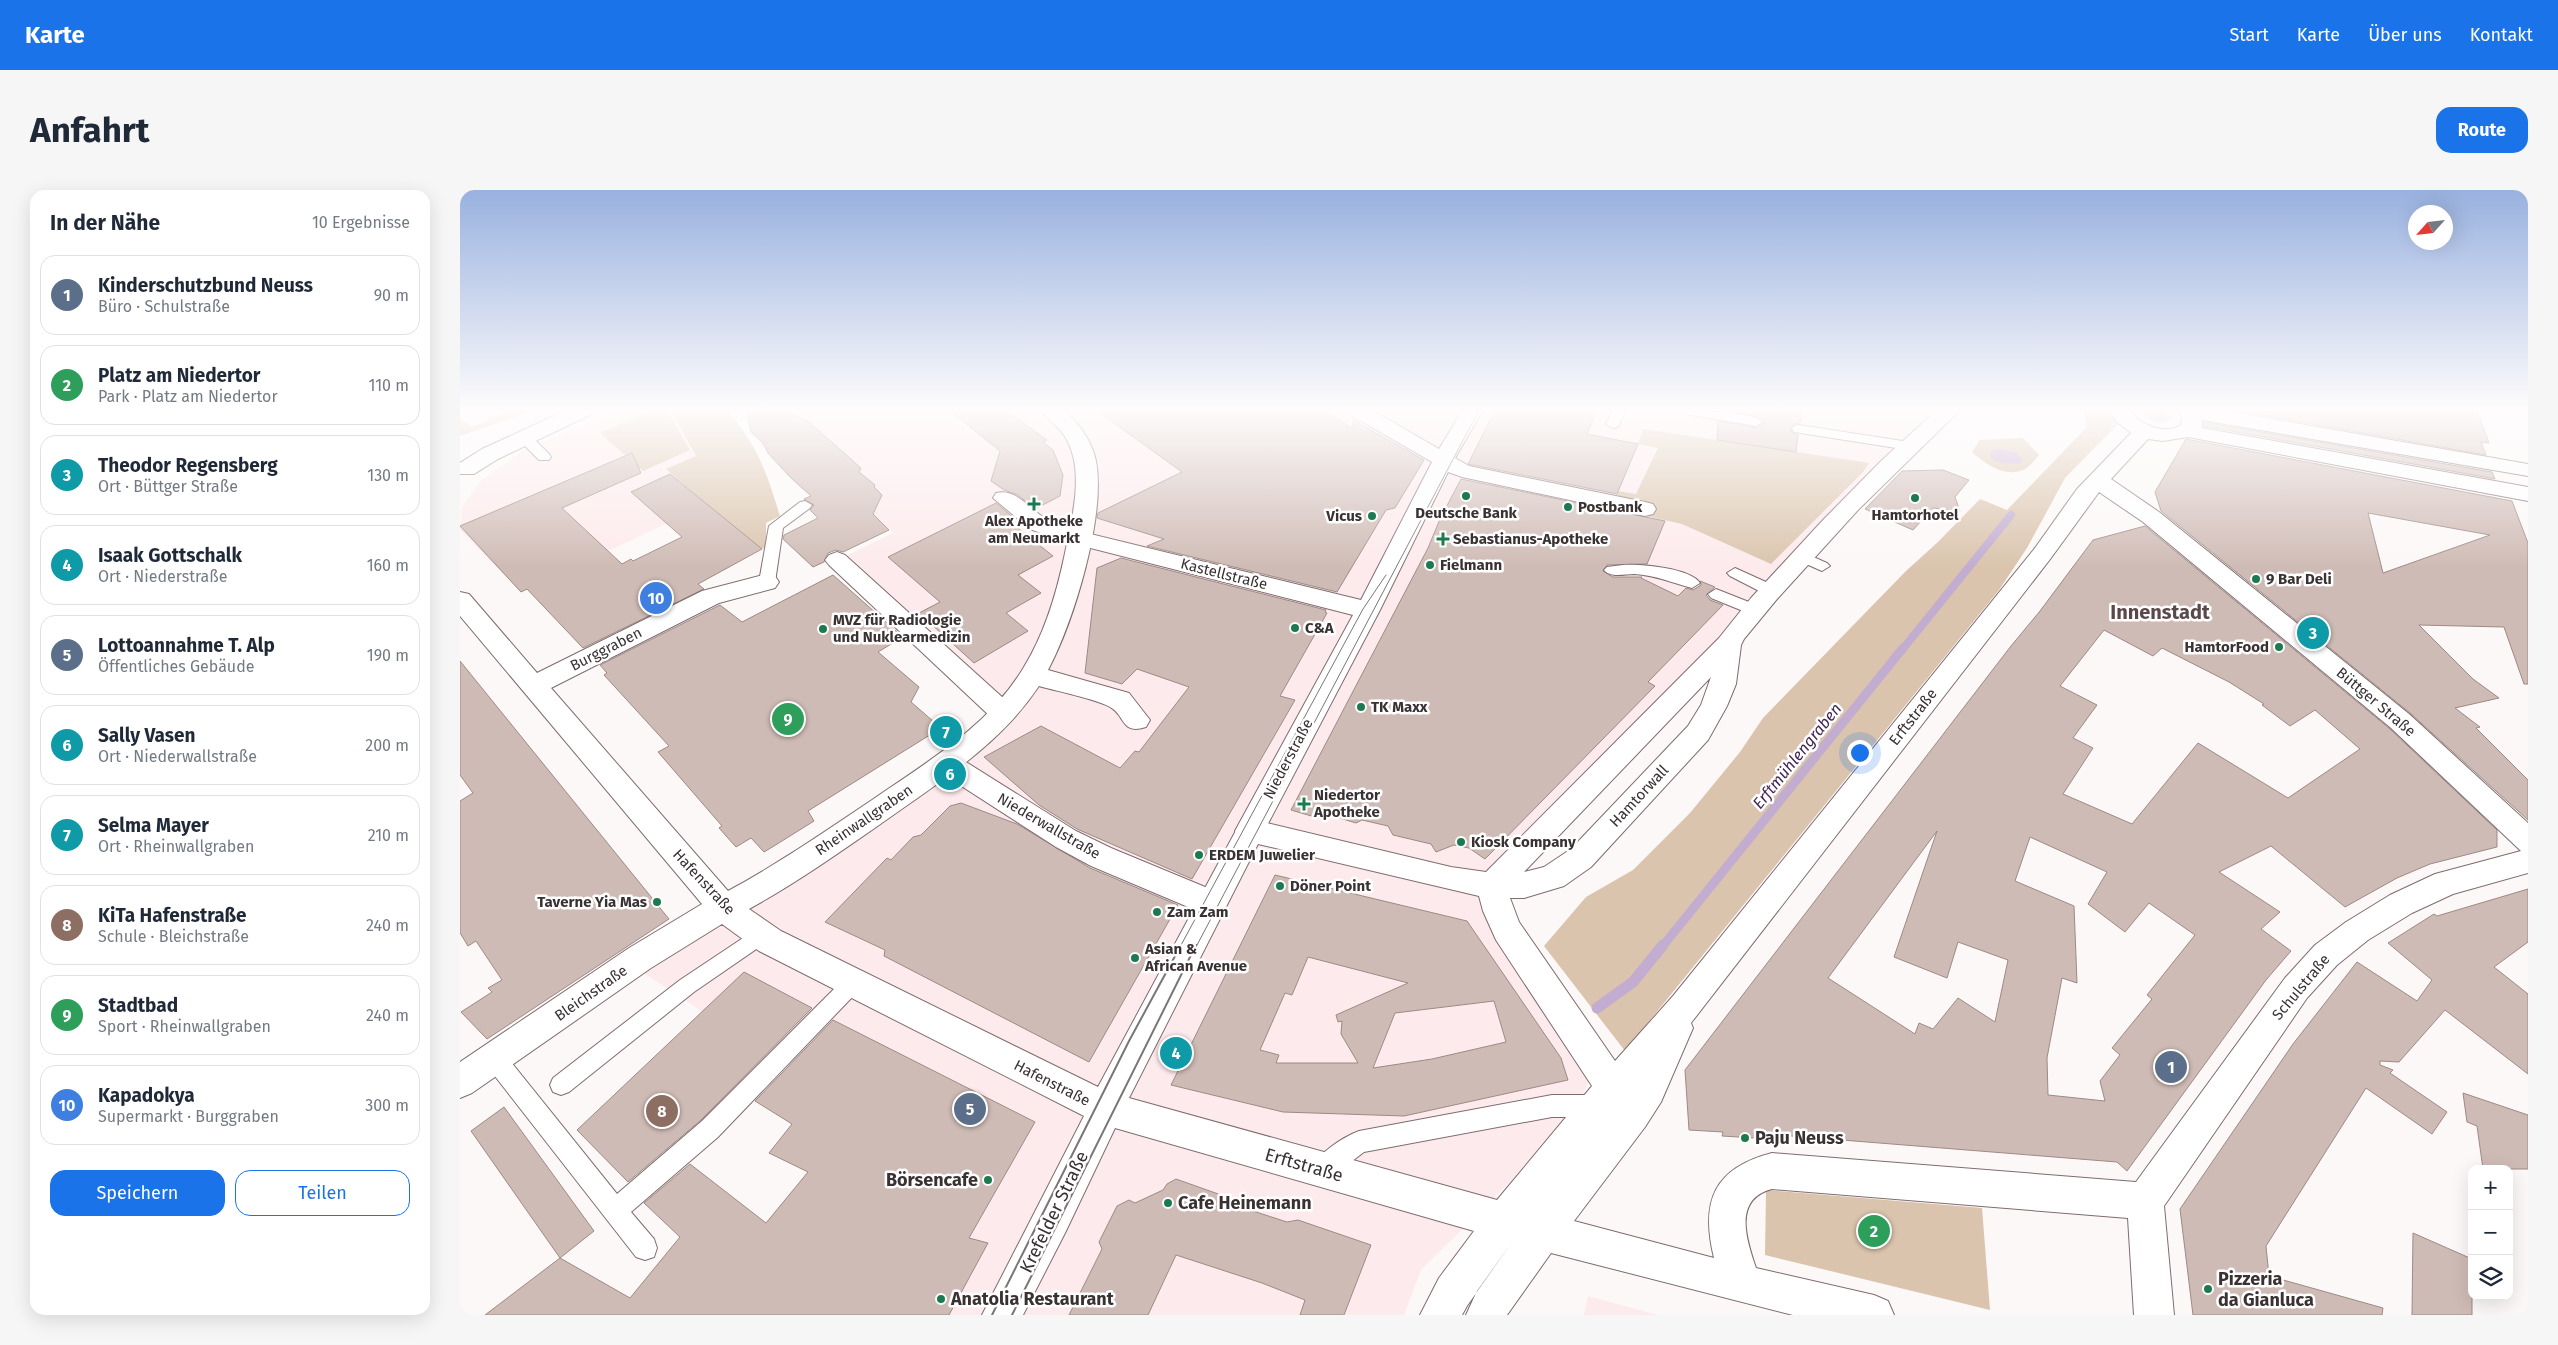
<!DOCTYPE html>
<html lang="de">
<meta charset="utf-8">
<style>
:root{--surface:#fff;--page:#f6f6f7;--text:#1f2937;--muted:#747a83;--line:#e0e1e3;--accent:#1a73e8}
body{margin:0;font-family:"Fira Sans",sans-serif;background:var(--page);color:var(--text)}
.controls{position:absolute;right:15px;bottom:15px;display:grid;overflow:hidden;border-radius:10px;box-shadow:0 5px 20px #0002}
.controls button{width:45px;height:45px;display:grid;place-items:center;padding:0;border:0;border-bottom:1px solid var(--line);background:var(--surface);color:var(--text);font:25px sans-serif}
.compass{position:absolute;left:1948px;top:15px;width:45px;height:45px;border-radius:50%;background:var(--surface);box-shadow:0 5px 20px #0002;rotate:243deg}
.you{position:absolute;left:1399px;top:562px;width:18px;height:18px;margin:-12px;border:4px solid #fff;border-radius:50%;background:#1a73e8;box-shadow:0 0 0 8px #1a73e833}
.badge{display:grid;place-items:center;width:32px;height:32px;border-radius:50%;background:var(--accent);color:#fff;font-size:16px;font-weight:700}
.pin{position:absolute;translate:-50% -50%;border:2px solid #fff;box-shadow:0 1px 5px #0006}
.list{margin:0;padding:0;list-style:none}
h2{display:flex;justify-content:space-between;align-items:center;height:65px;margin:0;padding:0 20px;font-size:21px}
h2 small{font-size:16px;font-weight:400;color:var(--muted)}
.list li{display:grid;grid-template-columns:32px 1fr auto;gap:15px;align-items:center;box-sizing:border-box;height:80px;margin:0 10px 10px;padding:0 10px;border:1px solid var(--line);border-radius:15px}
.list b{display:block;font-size:19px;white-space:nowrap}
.list p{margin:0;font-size:16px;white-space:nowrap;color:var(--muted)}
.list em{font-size:16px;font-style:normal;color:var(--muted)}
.actions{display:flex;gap:10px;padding:15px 20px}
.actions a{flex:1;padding:11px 0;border:1px solid var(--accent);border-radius:15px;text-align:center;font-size:18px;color:var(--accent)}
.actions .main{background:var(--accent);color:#fff}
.icon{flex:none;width:28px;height:28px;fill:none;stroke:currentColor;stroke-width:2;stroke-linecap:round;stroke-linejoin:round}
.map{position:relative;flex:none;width:2068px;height:1125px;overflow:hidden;border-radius:15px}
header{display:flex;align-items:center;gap:30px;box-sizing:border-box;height:70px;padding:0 25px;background:var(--accent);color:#fff}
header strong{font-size:24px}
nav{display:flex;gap:28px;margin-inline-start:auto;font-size:18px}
.intro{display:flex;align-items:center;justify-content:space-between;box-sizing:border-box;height:120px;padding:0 30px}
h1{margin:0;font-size:35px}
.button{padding:12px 22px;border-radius:15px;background:var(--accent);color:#fff;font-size:18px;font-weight:700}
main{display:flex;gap:30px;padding:0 30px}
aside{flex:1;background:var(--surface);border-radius:15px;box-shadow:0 5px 20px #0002}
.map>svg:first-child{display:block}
.built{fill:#fdeaec}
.green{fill:#dac4ad}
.water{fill:#c2add1}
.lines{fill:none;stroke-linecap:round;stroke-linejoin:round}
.stream-far2{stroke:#c2add1;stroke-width:8}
.stream-far1{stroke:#c2add1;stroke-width:9}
.stream{stroke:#c2add1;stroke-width:11}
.building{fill:#cfbbb5;stroke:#9d8a84;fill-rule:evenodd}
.service-casing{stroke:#7f6c6e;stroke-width:2}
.pedestrian-casing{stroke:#7f6c6e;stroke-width:2}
.minor-casing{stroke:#7f6c6e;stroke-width:2}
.service{fill:#fff;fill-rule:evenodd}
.pedestrian{fill:#fff;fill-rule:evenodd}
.minor{fill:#fff;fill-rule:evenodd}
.tram-far1{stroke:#7c7576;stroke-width:1}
.tram{stroke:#7c7576;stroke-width:2}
.poi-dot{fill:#1c7a51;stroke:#fff;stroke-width:2}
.labels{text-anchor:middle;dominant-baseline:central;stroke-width:5;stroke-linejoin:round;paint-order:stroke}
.poi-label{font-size:15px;font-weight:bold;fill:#393132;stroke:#fff;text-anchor:start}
.street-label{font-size:15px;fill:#393132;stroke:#fff}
.water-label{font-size:16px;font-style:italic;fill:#432655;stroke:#fff}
.near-poi-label{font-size:18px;font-weight:bold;fill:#393132;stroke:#fff;text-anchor:start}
.near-street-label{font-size:18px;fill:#393132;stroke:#fff}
.district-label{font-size:20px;font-weight:bold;fill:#5a484a;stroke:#fff}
</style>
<header>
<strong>Karte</strong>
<nav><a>Start</a><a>Karte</a><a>Über uns</a><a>Kontakt</a></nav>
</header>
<div class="intro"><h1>Anfahrt</h1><a class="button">Route</a></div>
<main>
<aside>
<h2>In der Nähe<small>10 Ergebnisse</small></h2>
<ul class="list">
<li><span class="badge" style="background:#5c6f8a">1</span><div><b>Kinderschutzbund Neuss</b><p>Büro · Schulstraße</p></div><em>90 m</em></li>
<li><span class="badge" style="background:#2e9e5b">2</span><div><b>Platz am Niedertor</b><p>Park · Platz am Niedertor</p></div><em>110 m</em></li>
<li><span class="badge" style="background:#0f9aa8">3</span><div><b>Theodor Regensberg</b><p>Ort · Büttger Straße</p></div><em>130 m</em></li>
<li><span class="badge" style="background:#0f9aa8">4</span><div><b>Isaak Gottschalk</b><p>Ort · Niederstraße</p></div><em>160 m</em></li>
<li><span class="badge" style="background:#5c6f8a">5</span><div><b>Lottoannahme T. Alp</b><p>Öffentliches Gebäude</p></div><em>190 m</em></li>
<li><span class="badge" style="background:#0f9aa8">6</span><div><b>Sally Vasen</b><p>Ort · Niederwallstraße</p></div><em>200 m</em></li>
<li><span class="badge" style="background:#0f9aa8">7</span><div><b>Selma Mayer</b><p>Ort · Rheinwallgraben</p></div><em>210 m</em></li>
<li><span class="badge" style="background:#8d6e63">8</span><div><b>KiTa Hafenstraße</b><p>Schule · Bleichstraße</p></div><em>240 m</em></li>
<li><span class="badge" style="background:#2e9e5b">9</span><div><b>Stadtbad</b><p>Sport · Rheinwallgraben</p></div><em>240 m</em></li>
<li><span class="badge" style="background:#3f7fe0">10</span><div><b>Kapadokya</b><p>Supermarkt · Burggraben</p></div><em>300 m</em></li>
</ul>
<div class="actions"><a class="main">Speichern</a><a>Teilen</a></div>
</aside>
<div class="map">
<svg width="2068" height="1125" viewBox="0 0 2068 1125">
<rect width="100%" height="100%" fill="#fcf8f8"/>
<g class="built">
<polygon points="154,221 211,221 236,266 206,279 248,314 61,402 0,340 2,317 21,291 63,261"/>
<polygon points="333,221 1486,221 1029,694 1135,873 1123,905 1051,991 961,1080 944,1125 381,1125 473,972 170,774 545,523 378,370 433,343 408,319 422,305 414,297 415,295 398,281 401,277 341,229"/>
<polygon points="1128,1106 1198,1125 1124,1125"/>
</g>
<g class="green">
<polygon points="52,220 72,221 0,246 0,228 12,237"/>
<polygon points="190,221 207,221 230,260 183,281 140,243"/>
<path d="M211,221H268C298,257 306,281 320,326L306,333V357L294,363L262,327L206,279L236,266Z"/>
<polygon points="1624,221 1652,221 1657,235 1605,288 1567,358 1539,400 1165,861 1084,756 1126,707 1173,680 1230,623 1280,562 1303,528 1446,381 1478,352 1520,309 1547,320 1627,237"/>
<path d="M1683,221H1705L1711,228C1703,236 1691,232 1684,225Z"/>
<polygon points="1183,239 1397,271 1409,273 1403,282 1311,374 1222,334 1152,318 1158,301 1176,304 1198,258 1178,254"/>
<path d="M1563,248L1579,265C1575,269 1570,277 1565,279C1546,289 1525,274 1512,262L1520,250Z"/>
<polygon points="1306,1000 1522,1018 1530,1120 1305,1065"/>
</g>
<path class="water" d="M1541,259L1557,263L1562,270L1560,273C1549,274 1536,275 1529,265L1533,260Z"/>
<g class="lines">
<polyline class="stream-far2" points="1442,460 1551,325"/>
<polyline class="stream-far1" points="1202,757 1443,458"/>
<polyline class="stream" points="1137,818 1173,792 1203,755"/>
</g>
<g class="building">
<polygon points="287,220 325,220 349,232 401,278 399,282 415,295 414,297 422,305 413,324 429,340 383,362 376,360 368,363 364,372 353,377 323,349 324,345 358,328 350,320 354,315 344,309 351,306 330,287 308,263 303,253 291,242"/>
<polygon points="489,220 545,220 587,250 583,252 593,260 603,285 600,306 575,319 558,305 544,300 531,291 540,261"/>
<polygon points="636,220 863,220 892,238 893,230 964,270 935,318 926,320 877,402 687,356 704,349 637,328 638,323 722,282"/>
<polygon points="1035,220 1137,220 1127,244 1178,254 1157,304 1008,274"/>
<polygon points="1265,220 1342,220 1340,233 1334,234 1330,238 1332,243 1338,245 1336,262 1257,250 1258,231 1296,238 1305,233 1298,227"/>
<polygon points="1774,220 2017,220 2029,253 2021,252 2026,265"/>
<polygon points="1744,232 2032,282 2035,289 1744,236"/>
<path d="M1726,249L2052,311L2068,353V494H2064L2044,437L1959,435L2013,489L2039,508L1995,518L2020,537L2016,538L2068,590V630L1950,523L1701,321L1695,302ZM1908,323L2030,345L1923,383Z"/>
<polygon points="172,263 181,283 102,318 162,374 171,369 173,371 222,347 171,302 210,284 302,359 238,394 244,399 123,458 67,399 61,402 0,336"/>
<polygon points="1483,280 1509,290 1495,307 1500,321 1473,318 1453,340 1405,319 1442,281"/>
<polygon points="1001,289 1205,331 1187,374 1147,375 1143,381 1153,387 1182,387 1181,388 1218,406 1226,398 1233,400 1241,395 1240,391 1255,397 1246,405 1250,410 1263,415 1188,492 1195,496 1025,669 1009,658 994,655 976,662 971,654 933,645 928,636 902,630 896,633 873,626 865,630 831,620 968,358 980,329"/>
<polygon points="536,313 555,329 550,332 593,366 558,385 581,403 546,423 568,441 514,473 459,423 480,412 428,367"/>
<path d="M1685,336L1930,539L2037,640V657L1970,674L1937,688L1885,717L1811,656L1759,682L1820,722L1801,739L1831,761L1806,790L1667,981L1657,972L1294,943V948L1262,946L1263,942L1229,940L1225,880L1551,456L1580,421L1633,350ZM1644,440L1693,466L1702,458L1769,492L1804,514L1802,515L1830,536L1855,520L1900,559L1828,608L1738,553L1672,634L1603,604L1633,558L1613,548L1637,515L1600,496ZM1477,641L1434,767L1487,788L1498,752L1548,770L1535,832L1498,808L1473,839L1459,833L1455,844L1368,788ZM1570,647L1647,682L1628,714L1665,742L1689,713L1735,745L1687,805L1692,809L1652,858L1660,865L1640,891L1645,911L1588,905L1587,868L1602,788L1617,793L1614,716L1555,691Z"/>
<polygon points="661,368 866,420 865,422 867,423 820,506 835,510 732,689 617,639 579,615 524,567 581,536 660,578 675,561 679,562 729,497 677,479 662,494 625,483 637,378"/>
<polygon points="373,385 443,447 418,462 459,497 451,512 481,538 348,621 354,631 314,656 304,662 291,648 276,657 259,638 262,636 198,562 209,556 144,485 147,483 140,475 260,415 282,432"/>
<polygon points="0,471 209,729 27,849 1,822 32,802 28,798 42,790 16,751 8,756 0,743 0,611 13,603 0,585"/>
<polygon points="501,613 557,634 630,678 718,715 629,872 424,766 425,760 365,732 427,668 431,670 453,647 461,645 490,616"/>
<path d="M815,685L1007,731L1101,868L1108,890L944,926L823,922L711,895ZM848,767L948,793L876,825L878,832L882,831L881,844L898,873H816L819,865L800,860L825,803L832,805ZM1034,811L1046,852L972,869L913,878L935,823Z"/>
<polygon points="2068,699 2068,752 2034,777 2068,804 2068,884 1985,820 1939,872 1920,871 1920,875 1933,880 1930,883 1987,922 1972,944 1906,898 1806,1056 1809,1086 1923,1118 1922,1125 1733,1125 1720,1019 1833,854 1897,772 1957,811 1972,790 1928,753 1974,724 1977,726"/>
<polygon points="284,782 352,818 241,930 168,992 117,940"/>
<polygon points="373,830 575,932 509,1048 528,1053 489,1125 25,1125 100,1068 170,1108 220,1047 184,1013 230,974 306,1033 348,982 309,963 332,934 295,911"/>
<polygon points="2003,903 2068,925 2068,979 2023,979 2017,936 2007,932"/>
<polygon points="44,917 134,1041 100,1068 11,941"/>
<polygon points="716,989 764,1006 765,1012 827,1032 838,1030 911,1055 884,1125 840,1125 845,1110 802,1093 716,1065 688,1125 609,1125 642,1059 639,1052 657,1016 669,1010 675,1013 703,1000 707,994"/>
<polygon points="1953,1043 2012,1069 2012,1125 1952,1125"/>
</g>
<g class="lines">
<g class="service-casing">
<g id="service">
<polygon points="1153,220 1166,220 1158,237 1153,238 1146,234"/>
<path d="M1220,220C1235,220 1293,222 1303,232L1296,236L1226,224Z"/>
<polygon points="1339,235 1449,252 1456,256 1449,260 1334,242 1332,239 1334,236"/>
<polygon points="65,244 70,245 89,264 91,267 89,270 79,270 60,251 58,248"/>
<polygon points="345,311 352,315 350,318 323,338 315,392 307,397 302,396 299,392 309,336 340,312"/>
<polygon points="1342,362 1367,373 1370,376 1362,381 1337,370 1335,367"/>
<path d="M1163,375C1181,374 1230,378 1240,393L1232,398C1212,393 1196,385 1174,384C1165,384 1150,388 1144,380L1147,377Z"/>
<polygon points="1275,378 1317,397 1320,401 1317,405 1307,405 1270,386 1267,383"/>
<polygon points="1256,399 1299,416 1301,420 1299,424 1293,425 1251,408 1248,404"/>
<polygon points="301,736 308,739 311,745 308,751 234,802 109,902 101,905 93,902 90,895 93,888 220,790"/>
<polygon points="393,784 400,787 403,793 400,799 258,947 171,1022 194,1049 197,1058 194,1067 185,1070 176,1067 27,876 24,869 27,862 35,859 43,862 157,1004 242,931 386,787"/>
<path d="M1092,905H1137L1145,908L1148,916L1145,924L1137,927H1092L904,962L870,988L862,991L854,988L850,980C857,964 883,947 899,941Z"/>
</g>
</g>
<g class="pedestrian-casing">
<g id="pedestrian">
<path d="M886,220H912L979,259L1003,220H1023L995,268L1009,276L1185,312L1193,314L1196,319L1193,324L1185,326L1002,287L988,282L920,420L800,649L790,653L780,649L775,641L893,425L599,350L570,339L533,308L536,303C558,298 570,321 588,330C596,334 605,336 614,340L901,410L972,272L889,224Z"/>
<polygon points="377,362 385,365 552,516 556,523 552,530 543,533 534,530 369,375 365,370 369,365"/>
<polygon points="488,563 498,567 616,641 651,658 762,704 766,713 762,722 751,726 740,722 631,676 596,657 478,581 474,574 478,567"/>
</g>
</g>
<g class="minor-casing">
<g id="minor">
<polygon points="107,220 135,220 132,224 38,269 14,284 0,284 0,273 22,259"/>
<path d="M581,220H604C619,234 632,251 636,271C646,326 614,431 588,480L669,503L690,530L686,537C661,545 666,526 650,517C636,509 596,501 579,496C541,553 484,589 429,628C383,660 338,692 289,719L321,741L638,897L780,633L790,629L991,677L1026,682L1259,448L1291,408L1363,330L1421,271L1477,220H1500L1398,320L1317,409L1284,449L1281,455L1276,494L1267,516L1248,550L1131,677L1104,696L1064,708H1050L1059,732L1155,871L1213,806L1575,358L1617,299L1671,243L1657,232L1650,220H1670C1680,236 1706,245 1721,235L1722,226L1717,220H1760L2068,274V286L1742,230V238L2068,297V311L1728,247L1703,251L1688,249L1651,289L1699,322L1949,524L2068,633V683L1993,704L1952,723L1908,750L1877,775L1847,808L1704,1016L1714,1125H1674L1668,1028L1312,999C1273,1009 1286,1049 1296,1078L1414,1105L1428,1111L1434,1125H1333L1091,1063L1047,1125H1006L1017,1101L1052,1052L1007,1116L1002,1125H960L979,1088L1014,1041L655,938L605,1043L563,1125H522L624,926L299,761L262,734L191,778L12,903L0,908V872L169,758L242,714L0,426V402L9,404L77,483L242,401L307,384L315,386L319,392L315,398L259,413L91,498L268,701C318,674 364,642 412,610C467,572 529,536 564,477C585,443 597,402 605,363C612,328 626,278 604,245C598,236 588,230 581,220ZM1639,302L1683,332L1931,538L2061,661L1975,684L1930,705L1886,732L1855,755L1825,788L1676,992L1312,963C1254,978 1240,1011 1254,1068L1114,1031L1185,937L1201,912L1233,838L1231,833L1591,368ZM1251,487L1241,515L1228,536L1111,659L1084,677L1064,682ZM798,654L1019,706L1023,721L1036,750L1132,896L1037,1010L669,908Z"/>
</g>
</g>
<use href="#service" class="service"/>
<use href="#pedestrian" class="pedestrian"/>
<use href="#minor" class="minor"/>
<g class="tram-far1">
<polyline points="720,757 903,419 926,385"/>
<polyline points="736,757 1019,220"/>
</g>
<g class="tram">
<polyline points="532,1125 669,851 721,755"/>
<polyline points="552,1125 736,755"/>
</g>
</g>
<linearGradient id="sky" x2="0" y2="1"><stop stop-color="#99b1df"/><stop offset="0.58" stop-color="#fefcfc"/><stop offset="1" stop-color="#fefcfc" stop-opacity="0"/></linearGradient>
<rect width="2068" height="378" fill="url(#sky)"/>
<g class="poi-dot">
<circle cx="1006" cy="306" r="5"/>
<circle cx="1455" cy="308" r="5"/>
<path d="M571.5 306.5h5v5h5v5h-5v5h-5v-5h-5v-5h5z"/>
<circle cx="1108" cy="317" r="5"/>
<circle cx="912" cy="326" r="5"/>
<path d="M980.5 341.5h5v5h5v5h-5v5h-5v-5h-5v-5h5z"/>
<circle cx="970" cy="375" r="5"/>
<circle cx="1796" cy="389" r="5"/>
<circle cx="835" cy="438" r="5"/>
<circle cx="363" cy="439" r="5"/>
<circle cx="1819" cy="457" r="5"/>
<circle cx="901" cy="517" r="5"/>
<path d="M841.5 606.5h5v5h5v5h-5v5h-5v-5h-5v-5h5z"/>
<circle cx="1001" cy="652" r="5"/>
<circle cx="739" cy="665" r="5"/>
<circle cx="820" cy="696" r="5"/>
<circle cx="197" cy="712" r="5"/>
<circle cx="697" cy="722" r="5"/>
<circle cx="675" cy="768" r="5"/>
<circle cx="1285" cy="948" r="5"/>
<circle cx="528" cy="990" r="5"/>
<circle cx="708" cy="1013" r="5"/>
<circle cx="1748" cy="1099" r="5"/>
<circle cx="481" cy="1109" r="5"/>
</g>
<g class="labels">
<g class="poi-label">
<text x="1118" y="317">Postbank</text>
<text x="1006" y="323" text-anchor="middle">Deutsche Bank</text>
<text x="1455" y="325" text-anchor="middle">Hamtorhotel</text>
<text x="902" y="326" text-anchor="end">Vicus</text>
<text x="574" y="331" text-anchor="middle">Alex Apotheke<tspan x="574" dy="17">am Neumarkt</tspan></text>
<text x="993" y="349">Sebastianus-Apotheke</text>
<text x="980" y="375">Fielmann</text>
<text x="1806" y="389">9 Bar Deli</text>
<text x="373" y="430">MVZ für Radiologie<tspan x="373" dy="17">und Nuklearmedizin</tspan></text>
<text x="845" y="438">C&amp;A</text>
<text x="1809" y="457" text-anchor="end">HamtorFood</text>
<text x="911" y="517">TK Maxx</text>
<text x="854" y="605">Niedertor<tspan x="854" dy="17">Apotheke</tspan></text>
<text x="1011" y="652">Kiosk Company</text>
<text x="749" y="665">ERDEM Juwelier</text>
<text x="830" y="696">Döner Point</text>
<text x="187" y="712" text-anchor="end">Taverne Yia Mas</text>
<text x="707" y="722">Zam Zam</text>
<text x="685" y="759">Asian &amp;<tspan x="685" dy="17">African Avenue</tspan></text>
</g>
<g class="street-label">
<text transform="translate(764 384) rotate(14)">Kastellstraße</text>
<text transform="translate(146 459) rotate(-27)">Burggraben</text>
<text transform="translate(1916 512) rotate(40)">Büttger Straße</text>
<text transform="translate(1453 527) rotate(-52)">Erftstraße</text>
<text transform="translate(828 569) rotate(-62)">Niederstraße</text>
<text transform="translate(1179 606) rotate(-47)">Hamtorwall</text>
<text transform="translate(404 630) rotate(-34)">Rheinwallgraben</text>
<text transform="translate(589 636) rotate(30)">Niederwallstraße</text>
<text transform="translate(244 692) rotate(47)">Hafenstraße</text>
<text transform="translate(1841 797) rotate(-50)">Schulstraße</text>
<text transform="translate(131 803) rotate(-35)">Bleichstraße</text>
<text transform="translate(592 893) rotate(27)">Hafenstraße</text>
</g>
<g class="water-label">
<text transform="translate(1337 566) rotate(-51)">Erftmühlengraben</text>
</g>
<g class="near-poi-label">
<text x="1295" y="948">Paju Neuss</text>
<text x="518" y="990" text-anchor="end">Börsencafe</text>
<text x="718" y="1013">Cafe Heinemann</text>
<text x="1758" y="1089">Pizzeria<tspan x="1758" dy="21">da Gianluca</tspan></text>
<text x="491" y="1109">Anatolia Restaurant</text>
</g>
<g class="near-street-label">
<text transform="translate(844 975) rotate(16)">Erftstraße</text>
<text transform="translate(594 1022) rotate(-64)">Krefelder Straße</text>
</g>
<g class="district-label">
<text x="1700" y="422">Innenstadt</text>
</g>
</g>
</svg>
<div class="controls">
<button>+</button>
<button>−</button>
<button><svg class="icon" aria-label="layers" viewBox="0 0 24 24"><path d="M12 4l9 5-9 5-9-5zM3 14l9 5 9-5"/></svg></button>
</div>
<svg class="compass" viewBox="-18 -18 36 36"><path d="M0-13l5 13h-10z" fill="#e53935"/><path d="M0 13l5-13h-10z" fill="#747a83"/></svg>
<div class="you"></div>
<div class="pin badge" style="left:1711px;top:877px;background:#5c6f8a">1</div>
<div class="pin badge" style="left:1414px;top:1041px;background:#2e9e5b">2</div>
<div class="pin badge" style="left:1853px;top:443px;background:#0f9aa8">3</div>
<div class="pin badge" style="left:716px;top:863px;background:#0f9aa8">4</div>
<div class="pin badge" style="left:510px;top:919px;background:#5c6f8a">5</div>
<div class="pin badge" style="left:490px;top:584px;background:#0f9aa8">6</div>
<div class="pin badge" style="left:486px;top:542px;background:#0f9aa8">7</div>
<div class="pin badge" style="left:202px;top:921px;background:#8d6e63">8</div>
<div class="pin badge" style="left:328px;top:529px;background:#2e9e5b">9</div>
<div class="pin badge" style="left:196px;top:408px;background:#3f7fe0">10</div>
</div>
</main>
